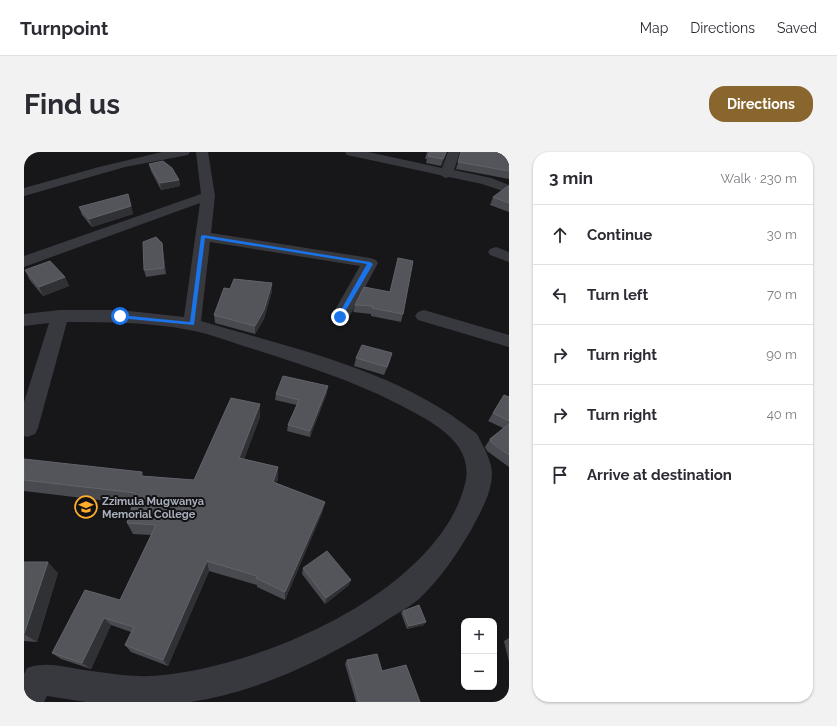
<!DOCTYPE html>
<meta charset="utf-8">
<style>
:root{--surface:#fff;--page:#f2f2f3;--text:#2b2b33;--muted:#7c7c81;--line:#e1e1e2;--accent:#8a662f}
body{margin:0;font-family:Raleway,sans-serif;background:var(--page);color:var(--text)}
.controls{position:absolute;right:12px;bottom:12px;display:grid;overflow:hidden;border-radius:8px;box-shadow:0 1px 3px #0004}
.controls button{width:36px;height:36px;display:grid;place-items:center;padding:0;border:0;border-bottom:1px solid var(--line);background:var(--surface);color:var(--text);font:20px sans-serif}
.stop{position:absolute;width:12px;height:12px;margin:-9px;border:3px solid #1a73e8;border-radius:50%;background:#fff}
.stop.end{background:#1a73e8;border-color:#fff;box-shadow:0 1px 4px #0008}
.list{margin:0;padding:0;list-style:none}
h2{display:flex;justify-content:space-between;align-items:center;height:52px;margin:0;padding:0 16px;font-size:17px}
h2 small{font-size:13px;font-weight:400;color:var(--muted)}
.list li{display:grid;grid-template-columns:26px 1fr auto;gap:12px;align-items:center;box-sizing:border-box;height:60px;padding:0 16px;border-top:1px solid var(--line)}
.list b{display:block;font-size:15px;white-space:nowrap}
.list em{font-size:13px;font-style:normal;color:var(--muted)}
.icon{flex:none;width:22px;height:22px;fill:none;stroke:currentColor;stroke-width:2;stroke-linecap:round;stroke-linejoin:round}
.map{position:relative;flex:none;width:485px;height:550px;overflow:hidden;border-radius:16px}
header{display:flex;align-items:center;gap:24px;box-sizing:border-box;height:56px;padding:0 20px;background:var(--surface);border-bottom:1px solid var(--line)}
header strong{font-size:19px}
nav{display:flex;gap:22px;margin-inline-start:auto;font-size:14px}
.intro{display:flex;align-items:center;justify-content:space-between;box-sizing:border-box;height:96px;padding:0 24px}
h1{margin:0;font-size:28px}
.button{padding:10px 18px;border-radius:16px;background:var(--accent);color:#fff;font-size:14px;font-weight:700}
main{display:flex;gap:24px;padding:0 24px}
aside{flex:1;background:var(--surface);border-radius:16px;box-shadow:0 1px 3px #0004}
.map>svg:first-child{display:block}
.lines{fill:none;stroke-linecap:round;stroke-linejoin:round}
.minor{fill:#38393f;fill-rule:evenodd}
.wall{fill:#484a4f}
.shaded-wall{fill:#303135}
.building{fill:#53555b;stroke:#60636a}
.route{fill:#1a73e8}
.labels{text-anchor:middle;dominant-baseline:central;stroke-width:4;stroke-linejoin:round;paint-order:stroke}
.poi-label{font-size:11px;font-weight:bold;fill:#a8afbb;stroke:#121215;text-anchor:start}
</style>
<header>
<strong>Turnpoint</strong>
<nav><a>Map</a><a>Directions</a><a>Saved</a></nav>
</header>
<div class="intro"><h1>Find us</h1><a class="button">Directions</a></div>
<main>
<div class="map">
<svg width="485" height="550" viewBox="0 0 485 550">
<rect width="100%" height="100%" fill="#17171a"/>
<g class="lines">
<g class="minor">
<polygon points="138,0 166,0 164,3 101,15 0,44 0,36 75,15"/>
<path d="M172,0H184L191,44L187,81L346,106L352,108L354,111L325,165L322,169L316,171L310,169L307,165L336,114L186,90L177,169C271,197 375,218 453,282C458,292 468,309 468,321C468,341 456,361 447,378C433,402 417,426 396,446C387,454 374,461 363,468C305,506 235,540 166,550H62L23,544L20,550H0V522L3,516C21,509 41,515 60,518C82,521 106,525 128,524C232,517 413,442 441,332C452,289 403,267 372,251C325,227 276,212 226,196C206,190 185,181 165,178C125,170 84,170 43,170L14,276L11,282L3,285L0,284V250L25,171L0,174V162L36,158H96L160,165L176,51L0,115V104L177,42Z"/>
<polygon points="321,0 344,0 418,16 424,0 436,0 430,18 467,26 485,33 485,41 458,32 425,25 422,26 416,23 323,3"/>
<polygon points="472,95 485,100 485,110 466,103 464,100 466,97"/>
<polygon points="400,158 485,183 485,195 394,168 391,164 394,160"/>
</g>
</g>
<g class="wall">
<polygon points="403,0 423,0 417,14 402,11 403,7 401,7"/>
<polygon points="437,0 485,0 485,27 432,17"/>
<polygon points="125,12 155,28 156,34 137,38 127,19"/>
<polygon points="485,34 485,60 466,53 469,45"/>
<polygon points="107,54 109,62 68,75 58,63 55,55"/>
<polygon points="138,91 142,122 122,125 120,118"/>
<polygon points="1,118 41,125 45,134 19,144 5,127"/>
<polygon points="340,135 379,162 377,170 347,164 347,162 329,160 331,153"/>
<polygon points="248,139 240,167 231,182 191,171 190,163"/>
<polygon points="332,206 366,209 360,223 330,214"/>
<polygon points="303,241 286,285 263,279 264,273 273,253 251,248 252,242"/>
<polygon points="480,243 485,245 485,315 463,299 461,295 466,287 479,276 464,269"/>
<polygon points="236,252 236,265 220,307 254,315 254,327 252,331 301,350 298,361 261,448 233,435 233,433 185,419 144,514 107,500 101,493 107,480 87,473 67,517 37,507 28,501 96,448 127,383 109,382 103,371 109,352 0,339 0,307 120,324 170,328"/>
<polygon points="0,410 34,421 13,490 0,489"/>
<polygon points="279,416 325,433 301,452 278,422"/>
<polygon points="379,459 400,473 383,477 377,461"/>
<polygon points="485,486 485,510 480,489"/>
<polygon points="323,508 358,519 396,550 332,550 321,512"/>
</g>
<g class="shaded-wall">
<polygon points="422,0 423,0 417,14 419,7"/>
<polygon points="155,28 156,34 137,38 136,31"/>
<polygon points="107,54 109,62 68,75 65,67"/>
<polygon points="138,91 139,97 142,122 140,116"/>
<polygon points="41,125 45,134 19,144 15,135"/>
<polygon points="248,131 248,139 240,167 231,182 231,174"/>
<polygon points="368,201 366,209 360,223 363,215"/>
<polygon points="304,234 303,241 286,285 286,279"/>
<polygon points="236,252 236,265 216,318 215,306"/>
<polygon points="254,315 254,327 249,341 249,330"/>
<polygon points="118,320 123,331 117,324"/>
<polygon points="301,350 298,361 261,448 261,440"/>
<polygon points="183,409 185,419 144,514 139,508"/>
<polygon points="24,410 34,421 13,490 0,482"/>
<polygon points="327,428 325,433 301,452 302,446"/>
<polygon points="80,466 87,473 67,517 58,511"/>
<polygon points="402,470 400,473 383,477 385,474"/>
</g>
<g class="building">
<polygon points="406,0 422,0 419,7 404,4"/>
<polygon points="437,0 485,0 485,19 434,10"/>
<polygon points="139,9 148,16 155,28 136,31 125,12"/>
<polygon points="484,34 485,34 485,51 469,45"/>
<polygon points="104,42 107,54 65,67 55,55"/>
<polygon points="132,85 138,91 140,116 120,118 119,90"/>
<polygon points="374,106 389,109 379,162 348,156 349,154 331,153 340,135 366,140"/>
<polygon points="26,109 41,125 15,135 1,118"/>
<polygon points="210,127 248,131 240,158 231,174 190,163 200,136 206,137"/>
<polygon points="338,193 368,201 363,215 332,206"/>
<polygon points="259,224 304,234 286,279 264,273 275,248 252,242"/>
<polygon points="480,243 485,245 485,269 469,261"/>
<polygon points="207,246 236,252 215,306 254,315 249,330 301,350 261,440 232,426 233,424 183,409 139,508 101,493 110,475 80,466 58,511 28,501 61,438 96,448 132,373 103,371 112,341 0,328 0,307 118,320 117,324 170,328"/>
<polygon points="485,272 485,303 468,291 466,287"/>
<polygon points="303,399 327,428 302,446 279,416"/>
<polygon points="0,410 24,410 0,482"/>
<polygon points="395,453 402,470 385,474 379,459"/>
<polygon points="353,502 358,519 382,513 396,550 335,550 323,508"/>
</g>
<polygon class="route" points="179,83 346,110 349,112 318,165 316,167 313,165 343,112 181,86 170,173 94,166 96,163 166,170 177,84"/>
<defs>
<g id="school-ring" transform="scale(1.15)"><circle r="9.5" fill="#121215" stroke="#ffad2a" stroke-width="1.5"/><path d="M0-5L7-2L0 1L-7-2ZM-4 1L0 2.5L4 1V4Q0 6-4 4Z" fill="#ffad2a"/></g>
</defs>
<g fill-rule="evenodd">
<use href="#school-ring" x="62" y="355"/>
</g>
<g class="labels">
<g class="poi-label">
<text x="78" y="349">Zzimula Mugwanya<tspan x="78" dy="13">Memorial College</tspan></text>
</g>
</g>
</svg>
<div class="controls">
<button>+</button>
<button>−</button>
</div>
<div class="stop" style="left:96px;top:164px"></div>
<div class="stop end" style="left:316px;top:165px"></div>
</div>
<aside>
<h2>3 min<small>Walk · 230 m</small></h2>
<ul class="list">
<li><svg class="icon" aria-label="ahead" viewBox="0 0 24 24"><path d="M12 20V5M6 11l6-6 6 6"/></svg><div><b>Continue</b></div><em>30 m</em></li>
<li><svg class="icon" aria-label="left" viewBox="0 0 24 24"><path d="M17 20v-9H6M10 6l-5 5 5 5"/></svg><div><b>Turn left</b></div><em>70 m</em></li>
<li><svg class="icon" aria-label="right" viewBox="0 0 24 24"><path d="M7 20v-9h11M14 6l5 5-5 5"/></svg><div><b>Turn right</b></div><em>90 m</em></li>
<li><svg class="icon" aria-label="right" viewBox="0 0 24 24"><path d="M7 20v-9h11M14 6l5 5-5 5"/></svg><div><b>Turn right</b></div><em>40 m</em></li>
<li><svg class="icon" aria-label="arrive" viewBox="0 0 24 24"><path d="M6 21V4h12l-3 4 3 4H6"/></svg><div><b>Arrive at destination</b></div></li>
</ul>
</aside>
</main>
